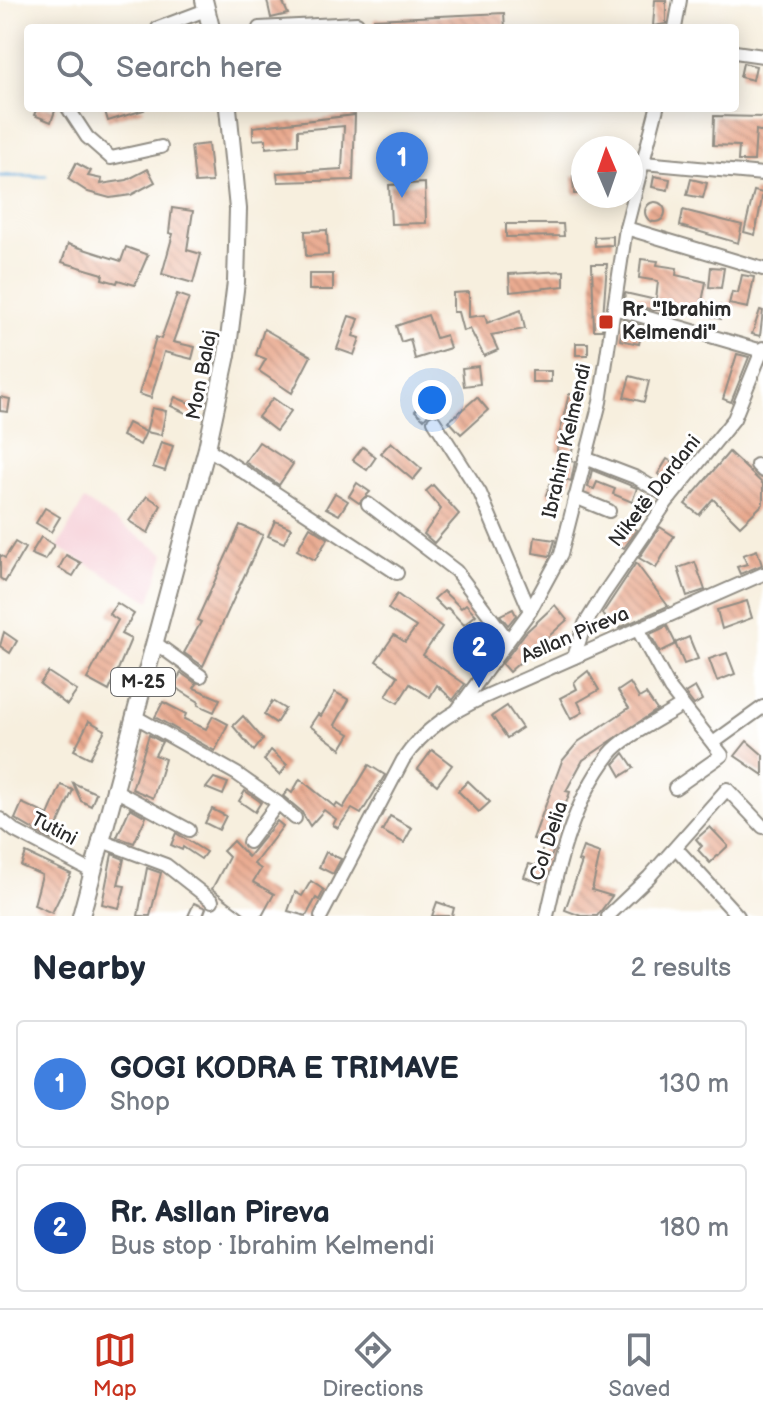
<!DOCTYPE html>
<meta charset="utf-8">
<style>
:root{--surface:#fff;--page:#f2f2f3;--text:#1f2937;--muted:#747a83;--line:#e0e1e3;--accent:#c8321e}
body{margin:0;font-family:"Balsamiq Sans",sans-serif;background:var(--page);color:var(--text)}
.compass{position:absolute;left:571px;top:136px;width:72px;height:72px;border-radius:50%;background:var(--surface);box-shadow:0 4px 20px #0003;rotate:358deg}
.you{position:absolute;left:432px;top:400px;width:28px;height:28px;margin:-20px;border:6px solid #fff;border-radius:50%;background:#1a73e8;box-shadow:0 0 0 12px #1a73e833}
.badge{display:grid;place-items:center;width:52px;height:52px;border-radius:50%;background:var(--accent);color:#fff;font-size:26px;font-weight:700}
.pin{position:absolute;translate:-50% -66px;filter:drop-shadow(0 2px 4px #0008)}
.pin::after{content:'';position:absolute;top:42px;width:28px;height:24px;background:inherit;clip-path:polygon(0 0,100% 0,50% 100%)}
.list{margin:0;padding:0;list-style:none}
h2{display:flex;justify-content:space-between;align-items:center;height:104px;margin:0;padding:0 32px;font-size:34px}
h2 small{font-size:26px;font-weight:400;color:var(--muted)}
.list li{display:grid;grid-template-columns:52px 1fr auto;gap:24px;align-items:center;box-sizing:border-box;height:128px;margin:0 16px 16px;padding:0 16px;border:2px solid var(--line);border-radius:8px}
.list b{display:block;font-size:30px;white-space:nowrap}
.list p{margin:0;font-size:26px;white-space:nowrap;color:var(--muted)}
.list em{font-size:26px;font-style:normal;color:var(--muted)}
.icon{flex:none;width:44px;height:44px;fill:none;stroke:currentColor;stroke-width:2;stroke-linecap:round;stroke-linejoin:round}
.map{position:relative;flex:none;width:763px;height:916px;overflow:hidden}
.search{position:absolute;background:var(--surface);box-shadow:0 4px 20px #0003;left:24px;right:24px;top:24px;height:88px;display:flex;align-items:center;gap:20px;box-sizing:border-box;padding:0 28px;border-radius:8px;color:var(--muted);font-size:30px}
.sheet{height:392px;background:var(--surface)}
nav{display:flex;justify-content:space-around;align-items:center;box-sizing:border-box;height:112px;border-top:2px solid var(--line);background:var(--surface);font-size:22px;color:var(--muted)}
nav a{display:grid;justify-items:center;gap:4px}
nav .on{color:var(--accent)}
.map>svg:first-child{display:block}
.built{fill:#f6cfd7}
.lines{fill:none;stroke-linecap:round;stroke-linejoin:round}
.stream{stroke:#66acdd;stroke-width:3}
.building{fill:url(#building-back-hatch)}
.minor-casing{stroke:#918d84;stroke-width:16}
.major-casing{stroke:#918d84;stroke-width:20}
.minor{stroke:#fff;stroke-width:12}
.major{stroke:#fff;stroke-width:16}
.poi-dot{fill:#c8321e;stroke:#fff;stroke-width:3}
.labels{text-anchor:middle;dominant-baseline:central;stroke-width:6;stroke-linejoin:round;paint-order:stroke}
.shield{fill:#fff;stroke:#6b6b6b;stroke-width:2}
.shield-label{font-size:18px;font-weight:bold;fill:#2b2b2b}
.poi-label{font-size:20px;font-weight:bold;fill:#2b2b2b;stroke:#fff;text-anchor:start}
.street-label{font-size:20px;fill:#2b2b2b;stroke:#fff}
</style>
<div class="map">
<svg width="763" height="916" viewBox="0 0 763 916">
<defs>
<pattern id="building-back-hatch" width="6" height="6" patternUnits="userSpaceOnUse" patternTransform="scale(2)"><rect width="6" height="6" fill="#e9aa90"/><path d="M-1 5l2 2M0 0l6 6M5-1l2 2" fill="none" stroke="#c8927c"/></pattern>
</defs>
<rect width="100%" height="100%" fill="#fff"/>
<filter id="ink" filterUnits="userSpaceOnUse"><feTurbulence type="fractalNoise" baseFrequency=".0125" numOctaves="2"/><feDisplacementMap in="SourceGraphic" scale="16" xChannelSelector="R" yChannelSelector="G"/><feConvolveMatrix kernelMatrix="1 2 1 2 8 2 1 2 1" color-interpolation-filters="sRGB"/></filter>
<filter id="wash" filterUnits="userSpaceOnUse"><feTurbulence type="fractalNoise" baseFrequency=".006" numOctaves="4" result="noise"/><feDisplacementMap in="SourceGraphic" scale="32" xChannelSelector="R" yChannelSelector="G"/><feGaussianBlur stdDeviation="1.8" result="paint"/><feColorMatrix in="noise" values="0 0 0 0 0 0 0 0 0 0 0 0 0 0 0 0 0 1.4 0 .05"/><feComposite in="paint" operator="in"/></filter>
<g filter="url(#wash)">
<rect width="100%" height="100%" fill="#f7efde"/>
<polygon class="built" points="84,500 165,554 150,601 58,547"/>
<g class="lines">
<polyline class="stream" points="0,176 46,176"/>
</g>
<g id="blocks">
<g class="building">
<polygon points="267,0 282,0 288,14 271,18"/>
<polygon points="655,0 666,0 666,24 653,26"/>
<polygon points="504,13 505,28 374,28 374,19"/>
<polygon points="743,63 756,66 753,80 740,77"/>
<polygon points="37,108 56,108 51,122 34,115"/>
<polygon points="104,108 143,108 144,110 108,121"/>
<polygon points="355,115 353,180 278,182 277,173 342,169 344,126 298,130 298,145 266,148 266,139 253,140 253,127"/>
<polygon points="714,116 763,117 763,132 756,130 754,161 738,161 739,146 713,145"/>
<polygon points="208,144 212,182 195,183 191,146"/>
<polygon points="76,163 91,171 88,176 102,179 101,184 127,180 148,169 155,182 131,195 110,198 88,192 68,179"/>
<polygon points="573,176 583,176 583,194 574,194"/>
<polygon points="654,176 670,179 668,190 652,187"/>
<polygon points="691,179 707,183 703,198 687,195"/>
<polygon points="425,183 426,223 391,224 389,185"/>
<polygon points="754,191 763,193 755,235 744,232"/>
<circle cx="655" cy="212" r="10"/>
<polygon points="172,208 193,211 187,250 201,254 193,283 162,274 173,234 169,233"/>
<polygon points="683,210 742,225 738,243 680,226"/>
<polygon points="506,224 563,224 564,236 506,237"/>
<polygon points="327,230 328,255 306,256 305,231"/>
<polygon points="613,236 613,245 595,246 594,237"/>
<polygon points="68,244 121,261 126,247 148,255 135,285 118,280 117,283 102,279 103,274 62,262"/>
<polygon points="641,259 658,261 657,265 677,268 676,275 706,282 702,302 723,306 721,319 704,314 682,314 683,310 653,310 624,302 625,293 656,300 658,281 639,278"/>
<polygon points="592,264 607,264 602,330 594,330"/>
<polygon points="711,267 724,268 721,288 709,287"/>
<polygon points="564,271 564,286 510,292 509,274"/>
<rect x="309" y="274" width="24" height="16"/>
<polygon points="742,275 754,277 748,308 729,304 732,292 738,293"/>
<polygon points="469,292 469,317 485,315 487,323 521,310 525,329 491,335 498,350 484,356 470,329 463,331 458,312 453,312 453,293"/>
<polygon points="177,294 189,298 173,342 195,347 192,359 164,352 151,398 139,394 156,337 161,339"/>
<polygon points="760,310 763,311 760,336 752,334"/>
<polygon points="428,315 436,338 446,335 450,348 415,359 410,339 401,342 396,326"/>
<polygon points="349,316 359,319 353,336 360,338 354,355 337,349"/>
<polygon points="623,320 643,326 639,344 620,340"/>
<polygon points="264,329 311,356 292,393 259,371 266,359 256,355"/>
<rect x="576" y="343" width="12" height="12"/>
<polygon points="737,354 749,357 731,402 723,399"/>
<polygon points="478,366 480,384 464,386 462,368"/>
<rect x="532" y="371" width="19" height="11"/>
<polygon points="630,376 649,381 644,402 624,397"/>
<polygon points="569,394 585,397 574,436 571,461 575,462 571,481 565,479 559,500 546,495 550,484 555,486 562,452 557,451 558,440"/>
<polygon points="0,397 10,399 8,412 0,411"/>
<polygon points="175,397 199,407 194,417 171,406"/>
<polygon points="477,397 488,410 461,434 449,421"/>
<polygon points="273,398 291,411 276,431 258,417"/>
<polygon points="426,399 435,406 424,419 415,411"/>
<polygon points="152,408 166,411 161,435 146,432"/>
<polygon points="128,423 146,432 140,445 122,436"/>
<polygon points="161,442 173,446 165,471 153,467"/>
<polygon points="259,442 293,464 279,485 245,462"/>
<polygon points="391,442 422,469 413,480 381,453"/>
<polygon points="363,447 376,457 367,470 353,460"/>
<polygon points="729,452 763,484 763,504 740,526 713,499 699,515 685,504"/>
<polygon points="667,459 683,468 671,482 658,474"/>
<polygon points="592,470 637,488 632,502 613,494 615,489 597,482 594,489 588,487"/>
<polygon points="357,483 370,492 359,503 349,496"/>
<polygon points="433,485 459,514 434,543 424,534 441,509 426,491"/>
<polygon points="335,493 348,501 339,515 326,508"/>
<polygon points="147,496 161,505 148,533 129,521"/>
<polygon points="45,508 60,517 51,532 36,523"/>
<polygon points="275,521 291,528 284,543 268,536"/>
<polygon points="240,525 263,535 203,666 184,653 201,622 197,620"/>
<polygon points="622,525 637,530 624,548 616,543"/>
<polygon points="310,527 328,538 315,560 297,550"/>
<polygon points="660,527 674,536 656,568 639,558"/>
<polygon points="41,537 54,545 45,560 31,554"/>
<polygon points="535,537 555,540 550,556 533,553"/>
<polygon points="15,542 25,548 5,582 0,578 0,555 5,558"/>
<polygon points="757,550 762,565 740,574 737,567 747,564 743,555"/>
<polygon points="66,555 81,563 73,576 59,568"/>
<polygon points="695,562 705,590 687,596 678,568"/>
<polygon points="636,563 668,606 619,628 602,614"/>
<polygon points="443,591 461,608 466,604 476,615 464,625 448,608 445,610 434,599"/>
<polygon points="397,594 442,627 423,655 465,684 453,700 437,685 430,697 410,684 398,703 386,696 398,676 376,661 394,635 405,642 416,627 388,609"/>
<polygon points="747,601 752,618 722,629 717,610"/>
<polygon points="117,603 134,614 121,634 131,639 109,691 87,679 118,620 109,614"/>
<polygon points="555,605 567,620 509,672 502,664 526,632"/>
<polygon points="513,609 516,615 508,625 500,615"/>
<polygon points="667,626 676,644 660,652 650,634"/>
<polygon points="489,630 497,641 489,651 479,639"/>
<polygon points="4,632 17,641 10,653 0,646"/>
<polygon points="689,637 698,659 684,664 675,643"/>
<polygon points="727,653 735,674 717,681 709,659"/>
<polygon points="588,671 599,690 578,702 583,712 571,719 560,698 577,689 574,682"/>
<polygon points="48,672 77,691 67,705 40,684"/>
<polygon points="181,673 197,684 194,688 220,699 214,712 198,705 199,702 173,686"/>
<polygon points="630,683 639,698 646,694 657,710 583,760 566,791 570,792 551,845 533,839 562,761 578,742 629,708 618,691"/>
<polygon points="695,687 702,700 694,705 685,693"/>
<polygon points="335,692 349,700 335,725 350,734 341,749 310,726 318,714 321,716"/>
<polygon points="272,701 285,709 276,723 264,715"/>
<polygon points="163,702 186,714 184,719 206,729 213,716 228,724 215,751 155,717"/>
<polygon points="507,706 522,728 507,738 492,716"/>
<polygon points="243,716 263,739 254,751 233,726"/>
<polygon points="89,721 105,730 90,758 74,750"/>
<polygon points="149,735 162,742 155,755 165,759 153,798 132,789"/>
<polygon points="747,741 763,755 763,775 735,756"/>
<polygon points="271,750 287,765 280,775 264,760"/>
<polygon points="432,750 452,765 437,785 418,769"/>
<polygon points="624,753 634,768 621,776 614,764"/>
<polygon points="369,765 385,775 361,814 352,809 338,828 333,825 336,819 324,810 310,826 301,811 283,796 288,790 292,793 300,779 335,807 337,804 343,808"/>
<polygon points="214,778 228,783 223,795 206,788"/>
<polygon points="468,781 490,802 479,812 458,791"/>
<polygon points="73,783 96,793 91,806 81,801"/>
<polygon points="61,785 73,790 51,840 15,819 22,803 48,815"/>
<polygon points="245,791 261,802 255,812 239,801"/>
<polygon points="130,808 146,817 134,843 117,837"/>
<polygon points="212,809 226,816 219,830 205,823"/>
<polygon points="390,816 412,828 404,843 382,831"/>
<polygon points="277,821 283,826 254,864 261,869 253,882 274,894 262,916 248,916 212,889 229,857 223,851 233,841 248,857"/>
<polygon points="710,827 728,846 710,863 698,850 702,846 696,839"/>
<polygon points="176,833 206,852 201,859 183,847 182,850 171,845"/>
<polygon points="544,845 554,849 541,883 524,877 529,864 536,866"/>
<polygon points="583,847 600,853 592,890 612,896 597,916 581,916 565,910 582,862 578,861"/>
<polygon points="326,852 341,859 333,874 319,867"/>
<polygon points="26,853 71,874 52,913 34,905 42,875 21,866"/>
<polygon points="112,854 124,859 118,885 125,886 119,908 102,904"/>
<polygon points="147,868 161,873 150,916 138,916"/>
<polygon points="311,881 324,890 319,900 316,898 306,916 288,911 295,892 302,896"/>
<polygon points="437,902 454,908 452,916 432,916"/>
<polygon points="194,903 206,908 203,916 188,916"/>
</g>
</g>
</g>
<g filter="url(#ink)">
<use href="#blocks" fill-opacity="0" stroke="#918d84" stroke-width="2"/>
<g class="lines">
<g class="minor-casing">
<g id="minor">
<polyline points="158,28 206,10"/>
<polyline points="259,28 357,23"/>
<polyline points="675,28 680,0"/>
<polyline points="735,52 763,56"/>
<polyline points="68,108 87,137 111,158 161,147"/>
<polyline points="644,163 763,174"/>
<polyline points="626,228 763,269"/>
<polyline points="614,308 762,351"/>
<polyline points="434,421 480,493 530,611"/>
<polyline points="207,448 397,573"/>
<polyline points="585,458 637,478 670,498"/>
<polyline points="757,465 763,471"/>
<polyline points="575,497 609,511"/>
<polyline points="368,504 456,571 508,640"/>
<polyline points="638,630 670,689 722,755 675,788"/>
<polyline points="154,642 201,676"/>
<polyline points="574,657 585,624 603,595 666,503 734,419 763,348"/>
<polyline points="458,709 530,611 561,554 600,402 626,228 657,108"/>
<polyline points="134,716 237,774 278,803 249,842"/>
<polyline points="713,743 763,707"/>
<polyline points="113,789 189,830"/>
<polyline points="278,803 295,818"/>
<polyline points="0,819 15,831 91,871"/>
<polyline points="99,840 166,865 212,901"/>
<polyline points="676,848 738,916"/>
<path d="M321,916L403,760C424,729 451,712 484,697L763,574"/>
<path d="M547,916C559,860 574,800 610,754C623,737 663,718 682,705"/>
<polyline points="608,916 649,877 727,789 763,827"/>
</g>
</g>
<g class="major-casing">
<g id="major">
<polyline points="204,0 211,28"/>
<polyline points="81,916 207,448 227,355 236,282 238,209 228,108"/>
</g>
</g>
<use href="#minor" class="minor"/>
<use href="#major" class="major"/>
</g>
</g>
<rect class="poi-dot" x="598" y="314" width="16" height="16" rx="4"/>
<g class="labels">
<rect class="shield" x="111" y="668" width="64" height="28" rx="6"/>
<g class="shield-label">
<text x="143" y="682">M-25</text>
</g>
<g class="poi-label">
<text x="622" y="310">Rr. "Ibrahim<tspan x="622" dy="23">Kelmendi"</tspan></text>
</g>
<g class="street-label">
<text transform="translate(202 375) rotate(-79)">Mon Balaj</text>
<text transform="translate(567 441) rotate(-77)">Ibrahim Kelmendi</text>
<text transform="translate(655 491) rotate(-52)">Niketë Dardani</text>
<text transform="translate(575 635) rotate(-23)">Asllan Pireva</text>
<text transform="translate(54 829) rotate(28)">Tutini</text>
<text transform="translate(549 841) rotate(-72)">Col Delia</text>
</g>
</g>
</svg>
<svg class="compass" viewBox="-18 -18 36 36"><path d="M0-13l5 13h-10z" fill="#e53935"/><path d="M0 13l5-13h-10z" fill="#747a83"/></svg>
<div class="you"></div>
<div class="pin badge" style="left:402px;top:198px;background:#3f7fe0">1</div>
<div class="pin badge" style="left:479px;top:688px;background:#1a4fb4">2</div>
<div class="search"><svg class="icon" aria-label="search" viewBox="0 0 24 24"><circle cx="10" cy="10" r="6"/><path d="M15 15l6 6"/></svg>Search here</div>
</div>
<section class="sheet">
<h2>Nearby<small>2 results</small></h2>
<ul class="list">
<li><span class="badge" style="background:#3f7fe0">1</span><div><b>GOGI KODRA E TRIMAVE</b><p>Shop</p></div><em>130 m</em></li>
<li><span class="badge" style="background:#1a4fb4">2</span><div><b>Rr. Asllan Pireva</b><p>Bus stop · Ibrahim Kelmendi</p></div><em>180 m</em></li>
</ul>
</section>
<nav>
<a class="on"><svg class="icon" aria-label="map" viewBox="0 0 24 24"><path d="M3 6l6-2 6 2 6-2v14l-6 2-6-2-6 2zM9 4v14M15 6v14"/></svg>Map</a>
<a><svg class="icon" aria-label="directions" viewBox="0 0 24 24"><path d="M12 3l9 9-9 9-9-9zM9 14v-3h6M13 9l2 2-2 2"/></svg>Directions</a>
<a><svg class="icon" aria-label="saved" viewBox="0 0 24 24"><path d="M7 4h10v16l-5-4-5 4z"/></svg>Saved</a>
</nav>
